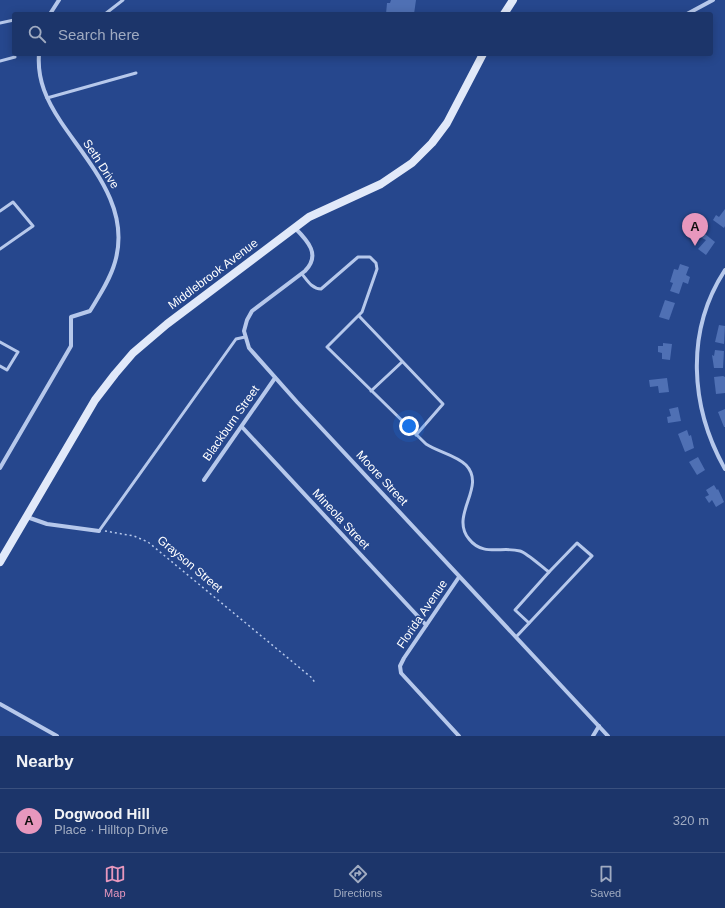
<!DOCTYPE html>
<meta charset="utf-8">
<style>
:root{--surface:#1c356a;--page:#253d70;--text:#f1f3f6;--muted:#a0abc1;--line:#3a507e;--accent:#e797bd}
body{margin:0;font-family:Helvetica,sans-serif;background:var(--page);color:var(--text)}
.you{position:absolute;left:409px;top:426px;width:14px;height:14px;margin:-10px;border:3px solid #fff;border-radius:50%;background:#1a73e8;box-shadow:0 0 0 6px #1a73e833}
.badge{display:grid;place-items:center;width:26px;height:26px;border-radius:50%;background:var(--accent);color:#111;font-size:13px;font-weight:700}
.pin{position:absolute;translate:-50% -33px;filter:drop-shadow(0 1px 2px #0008)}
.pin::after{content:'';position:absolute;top:21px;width:14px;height:12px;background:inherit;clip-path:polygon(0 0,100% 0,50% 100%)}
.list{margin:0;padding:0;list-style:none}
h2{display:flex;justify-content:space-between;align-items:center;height:52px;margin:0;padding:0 16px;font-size:17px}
h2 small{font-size:13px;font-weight:400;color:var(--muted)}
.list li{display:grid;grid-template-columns:26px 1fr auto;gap:12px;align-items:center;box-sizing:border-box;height:64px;padding:0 16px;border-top:1px solid var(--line)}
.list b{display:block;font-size:15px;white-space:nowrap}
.list p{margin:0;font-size:13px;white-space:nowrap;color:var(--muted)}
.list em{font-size:13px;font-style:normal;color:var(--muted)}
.icon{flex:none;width:22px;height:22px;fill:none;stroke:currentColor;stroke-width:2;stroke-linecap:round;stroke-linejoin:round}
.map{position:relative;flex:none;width:725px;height:736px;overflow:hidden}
.search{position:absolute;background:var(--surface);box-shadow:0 2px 10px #0003;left:12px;right:12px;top:12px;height:44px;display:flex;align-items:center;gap:10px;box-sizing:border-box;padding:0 14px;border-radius:4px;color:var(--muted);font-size:15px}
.sheet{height:116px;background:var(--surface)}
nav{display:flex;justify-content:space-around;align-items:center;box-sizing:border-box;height:56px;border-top:1px solid var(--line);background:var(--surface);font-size:11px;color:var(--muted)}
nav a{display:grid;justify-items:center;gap:2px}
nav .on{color:var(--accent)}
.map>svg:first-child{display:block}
.building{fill:#4f70b4}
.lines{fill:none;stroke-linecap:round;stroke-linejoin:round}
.path{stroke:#b6c8eb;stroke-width:1.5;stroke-dasharray:2 3;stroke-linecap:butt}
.service{stroke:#b6c8eb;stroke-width:3}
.minor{stroke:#b6c8eb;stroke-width:4}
.secondary{stroke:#e1e9f9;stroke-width:8}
.labels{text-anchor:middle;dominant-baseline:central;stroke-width:3;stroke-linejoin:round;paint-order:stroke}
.street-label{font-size:12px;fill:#fff;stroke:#26478d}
</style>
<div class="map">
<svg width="725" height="736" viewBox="0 0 725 736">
<rect width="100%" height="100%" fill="#26478d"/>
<g class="building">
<polygon points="391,0 416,0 414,14 386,14 387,3 390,3"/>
<polygon points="725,209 725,226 724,228 713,220 716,215 719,217"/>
<polygon points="705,234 715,242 706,255 698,249 706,240 702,238"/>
<polygon points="680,264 689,267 686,275 690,277 688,284 683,282 679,294 670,291 673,283 670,282 674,269 678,270"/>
<polygon points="665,300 675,303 669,320 659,317"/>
<polygon points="719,325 725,326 724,344 715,342"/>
<polygon points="663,343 672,344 670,360 662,359 662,353 658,352 658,346 663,346"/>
<polygon points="715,350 724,351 723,368 714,368 712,355 714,356"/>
<polygon points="723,376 725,377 725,393 716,394 714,377"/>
<polygon points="667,378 669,392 659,393 658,386 650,387 649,380"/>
<polygon points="678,407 681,421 668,423 667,417 671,416 669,409"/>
<polygon points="725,409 725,427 724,427 718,412"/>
<polygon points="687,430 689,436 691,435 694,448 685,452 678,434"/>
<polygon points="698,457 705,470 697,475 689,462"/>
<polygon points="714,485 717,490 718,489 724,502 716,507 712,500 709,503 705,497 709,495 706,490"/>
</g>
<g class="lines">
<polyline class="path" points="105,531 134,536 148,542 312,678 315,683"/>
<g class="service">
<polyline points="105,14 123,0"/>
<polyline points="0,23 14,20"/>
<polyline points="0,61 15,57"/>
<polyline points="47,98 136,73"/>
<polyline points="0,211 13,202 33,226 0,249"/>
<path d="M302,274C307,280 312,289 321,289L358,257H370L376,263L377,269L362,312L327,347L426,444C438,452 456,455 466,465C487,487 449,515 469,539C483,557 502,546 520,551C527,553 542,567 549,572L577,543L592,556L516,637"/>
<polyline points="359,316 443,404 416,435"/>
<polyline points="0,342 18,352 7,370 0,366"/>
<polyline points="371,391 402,362"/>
<polyline points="99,531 236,339 245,337"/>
<polyline points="529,623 515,610 549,572"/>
</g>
<g class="minor">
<polyline points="50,14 59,0"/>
<polyline points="687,14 713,0"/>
<path d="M295,228C308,241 321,255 305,271L252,311L247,320L244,331L249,348L297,402L608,736"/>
<path d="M725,270C685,331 690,407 725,469"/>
<polyline points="242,427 426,625"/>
<path d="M0,468L71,346V317L90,311C99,296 110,280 115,262C131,207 90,165 61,122C47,101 37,80 39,54"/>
<polyline points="204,480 275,378"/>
<polyline points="27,517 47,524 99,531"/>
<polyline points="0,704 57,736"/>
<polyline points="459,736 401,673 400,666 404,658 459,577"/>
<polyline points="593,736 599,726"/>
</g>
<g class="secondary">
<polyline points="504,14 513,0"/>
<polyline points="0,562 95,400 115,374 133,353 167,324 309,217 381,184 412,163 432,143 447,123 483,54"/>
</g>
</g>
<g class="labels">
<g class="street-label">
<text transform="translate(101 164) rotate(57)">Seth Drive</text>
<text transform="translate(213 274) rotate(-37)">Middlebrook Avenue</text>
<text transform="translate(231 423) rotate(-55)">Blackburn Street</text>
<text transform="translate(382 478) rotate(47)">Moore Street</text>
<text transform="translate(341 519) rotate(47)">Mineola Street</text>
<text transform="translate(190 564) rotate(40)">Grayson Street</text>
<text transform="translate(422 614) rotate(-56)">Florida Avenue</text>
</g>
</g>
</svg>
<div class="you"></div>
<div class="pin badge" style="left:695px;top:246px">A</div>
<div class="search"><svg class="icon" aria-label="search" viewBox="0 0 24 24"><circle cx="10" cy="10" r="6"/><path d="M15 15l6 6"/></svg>Search here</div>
</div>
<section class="sheet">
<h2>Nearby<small></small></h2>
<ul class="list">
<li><span class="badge">A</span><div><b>Dogwood Hill</b><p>Place · Hilltop Drive</p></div><em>320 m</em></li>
</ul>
</section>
<nav>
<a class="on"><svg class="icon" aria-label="map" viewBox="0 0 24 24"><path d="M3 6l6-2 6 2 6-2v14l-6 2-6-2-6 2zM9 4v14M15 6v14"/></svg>Map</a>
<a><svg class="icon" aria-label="directions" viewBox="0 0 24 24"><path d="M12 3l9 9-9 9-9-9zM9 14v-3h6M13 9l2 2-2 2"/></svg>Directions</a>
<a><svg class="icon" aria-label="saved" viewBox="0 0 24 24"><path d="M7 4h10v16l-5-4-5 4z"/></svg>Saved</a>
</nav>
